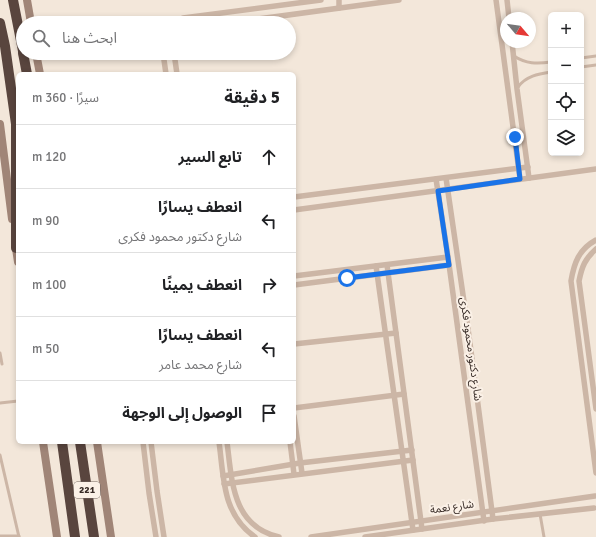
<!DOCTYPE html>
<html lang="ar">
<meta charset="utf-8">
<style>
:root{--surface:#fff;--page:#f6f6f6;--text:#202124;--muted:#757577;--line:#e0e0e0}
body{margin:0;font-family:Signika,"Noto Sans Arabic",sans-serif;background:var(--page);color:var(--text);direction:rtl}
.controls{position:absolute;right:12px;top:12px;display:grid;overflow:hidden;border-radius:6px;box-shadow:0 2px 6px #0003}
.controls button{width:36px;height:36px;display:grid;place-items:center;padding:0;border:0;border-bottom:1px solid var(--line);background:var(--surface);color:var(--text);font:20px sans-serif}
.compass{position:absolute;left:500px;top:12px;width:36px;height:36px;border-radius:50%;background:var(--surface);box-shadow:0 2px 6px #0003;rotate:119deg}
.stop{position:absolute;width:12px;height:12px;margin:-9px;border:3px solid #1a73e8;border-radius:50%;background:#fff}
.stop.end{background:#1a73e8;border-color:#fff;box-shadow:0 1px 4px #0008}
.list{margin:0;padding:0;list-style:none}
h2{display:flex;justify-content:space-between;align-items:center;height:52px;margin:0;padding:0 16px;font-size:17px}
h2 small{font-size:13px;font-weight:400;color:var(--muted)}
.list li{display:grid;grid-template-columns:26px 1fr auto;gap:12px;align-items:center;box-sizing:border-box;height:64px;padding:0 16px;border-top:1px solid var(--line)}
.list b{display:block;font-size:15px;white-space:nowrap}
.list p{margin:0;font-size:13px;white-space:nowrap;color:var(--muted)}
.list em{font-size:13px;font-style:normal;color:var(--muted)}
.icon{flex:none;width:22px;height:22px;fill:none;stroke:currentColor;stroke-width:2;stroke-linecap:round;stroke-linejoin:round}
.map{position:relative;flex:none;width:596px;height:537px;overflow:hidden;direction:ltr}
.search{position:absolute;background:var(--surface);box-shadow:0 2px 6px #0003;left:16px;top:16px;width:280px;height:44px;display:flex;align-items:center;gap:10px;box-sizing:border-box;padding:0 14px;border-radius:22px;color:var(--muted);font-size:15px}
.panel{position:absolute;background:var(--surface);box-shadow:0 2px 6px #0003;left:16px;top:72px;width:280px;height:372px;border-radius:6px;direction:rtl}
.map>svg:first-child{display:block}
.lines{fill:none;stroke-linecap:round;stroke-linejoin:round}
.lane{stroke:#ccb6a6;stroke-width:3}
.street{stroke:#ccb6a6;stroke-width:5.5}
.secondary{stroke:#a08577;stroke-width:8}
.highway{stroke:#59453e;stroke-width:10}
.route{stroke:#1a73e8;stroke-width:5}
.labels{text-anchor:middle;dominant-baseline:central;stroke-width:4;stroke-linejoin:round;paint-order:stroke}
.shield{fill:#fbf1e7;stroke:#726761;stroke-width:1}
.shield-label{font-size:10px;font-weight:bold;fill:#382c27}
.street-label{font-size:11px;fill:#382c27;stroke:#fbf1e7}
</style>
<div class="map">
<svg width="596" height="537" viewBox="0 0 596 537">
<rect width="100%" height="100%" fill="#f3e7da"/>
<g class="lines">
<g class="lane">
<path d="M514,56C526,64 537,64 551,62"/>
<polyline points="581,58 596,56"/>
<polyline points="581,67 596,65"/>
<path d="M518,87C526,76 538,74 551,72"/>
<polyline points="0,353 2,364"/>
<polyline points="0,403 18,401"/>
<polyline points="0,455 19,537"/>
<polyline points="540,514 544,537"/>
<polyline points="0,536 19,536"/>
</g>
<g class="street">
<polyline points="339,0 339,8"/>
<polyline points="496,0 520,179"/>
<polyline points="507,0 509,18"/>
<polyline points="209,15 209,23"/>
<polyline points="171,23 175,21 183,18 321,0"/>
<polyline points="229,23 399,0"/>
<polyline points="512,42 517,89 529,178"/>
<polyline points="163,53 166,74"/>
<polyline points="174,53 177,74"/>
<polyline points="446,178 469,336 493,519"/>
<polyline points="436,179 448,257 484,521"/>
<polyline points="294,197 528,167"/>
<polyline points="294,210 596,169"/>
<path d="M596,240C579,249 574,263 571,281L596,473"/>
<path d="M596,249C585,259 582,266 579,281L596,409"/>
<polyline points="387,265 422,529"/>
<polyline points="376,266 413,530"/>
<polyline points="294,276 448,257"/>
<polyline points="294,285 449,265"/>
<polyline points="294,344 396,333"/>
<polyline points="294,408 404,394"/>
<polyline points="294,416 302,473"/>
<polyline points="143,442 149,493 156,537"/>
<polyline points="151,442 157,491 164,537"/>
<path d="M219,442C224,478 222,514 255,537"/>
<path d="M227,442C232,481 232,526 279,537"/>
<polyline points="290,442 294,474"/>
<polyline points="223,476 300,463 412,450"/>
<polyline points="224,484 413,460"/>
<polyline points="311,537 595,496"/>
<polyline points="365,537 493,519 594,508"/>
</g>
<g class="secondary">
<polyline points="27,0 31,23"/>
<polyline points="36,53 40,74"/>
<polyline points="0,124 12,219"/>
<polyline points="15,242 18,262"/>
<polyline points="43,442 57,537"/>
<polyline points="97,442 111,537"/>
</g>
<g class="highway">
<polyline points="13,0 23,51"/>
<polyline points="0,23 5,46 17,131"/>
<polyline points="23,53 27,74"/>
<polyline points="16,248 16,125"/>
<polyline points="62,442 75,537"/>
<polyline points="80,442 94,537"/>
</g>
</g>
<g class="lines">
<polyline class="route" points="347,278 449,265 438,191 520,179 515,137"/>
</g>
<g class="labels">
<rect class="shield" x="74" y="482" width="26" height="16" rx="3"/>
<g class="shield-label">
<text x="87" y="490">221</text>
</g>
<g class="street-label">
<text transform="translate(471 349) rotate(82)">شارع دكتور محمود فكرى</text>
<text transform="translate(452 507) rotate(-8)">شارع نعمة</text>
</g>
</g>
</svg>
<div class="controls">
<button>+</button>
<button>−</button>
<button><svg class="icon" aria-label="locate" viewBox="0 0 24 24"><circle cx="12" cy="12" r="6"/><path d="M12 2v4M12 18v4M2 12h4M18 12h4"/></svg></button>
<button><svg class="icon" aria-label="layers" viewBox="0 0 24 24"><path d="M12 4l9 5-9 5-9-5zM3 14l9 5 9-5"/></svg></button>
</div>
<svg class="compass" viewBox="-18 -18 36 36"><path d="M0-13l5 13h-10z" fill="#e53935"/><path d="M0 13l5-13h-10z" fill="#757577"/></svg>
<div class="stop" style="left:347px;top:278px"></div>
<div class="stop end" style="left:515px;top:137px"></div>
<div class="search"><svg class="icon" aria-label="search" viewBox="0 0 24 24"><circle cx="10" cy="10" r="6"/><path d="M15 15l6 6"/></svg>ابحث هنا</div>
<section class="panel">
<h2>5 دقيقة<small>سيرًا · 360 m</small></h2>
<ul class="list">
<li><svg class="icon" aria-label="ahead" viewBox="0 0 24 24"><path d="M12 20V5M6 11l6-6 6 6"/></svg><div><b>تابع السير</b></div><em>120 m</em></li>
<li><svg class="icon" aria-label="left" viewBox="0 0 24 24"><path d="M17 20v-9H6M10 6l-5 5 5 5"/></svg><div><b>انعطف يسارًا</b><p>شارع دكتور محمود فكرى</p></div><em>90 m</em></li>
<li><svg class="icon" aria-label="right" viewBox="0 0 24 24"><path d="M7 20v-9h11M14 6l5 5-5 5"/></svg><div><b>انعطف يمينًا</b></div><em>100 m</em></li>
<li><svg class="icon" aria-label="left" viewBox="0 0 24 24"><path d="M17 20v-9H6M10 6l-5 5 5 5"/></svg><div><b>انعطف يسارًا</b><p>شارع محمد عامر</p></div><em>50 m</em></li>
<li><svg class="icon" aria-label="arrive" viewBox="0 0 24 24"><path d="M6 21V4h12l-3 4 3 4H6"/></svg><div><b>الوصول إلى الوجهة</b></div></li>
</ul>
</section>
</div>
